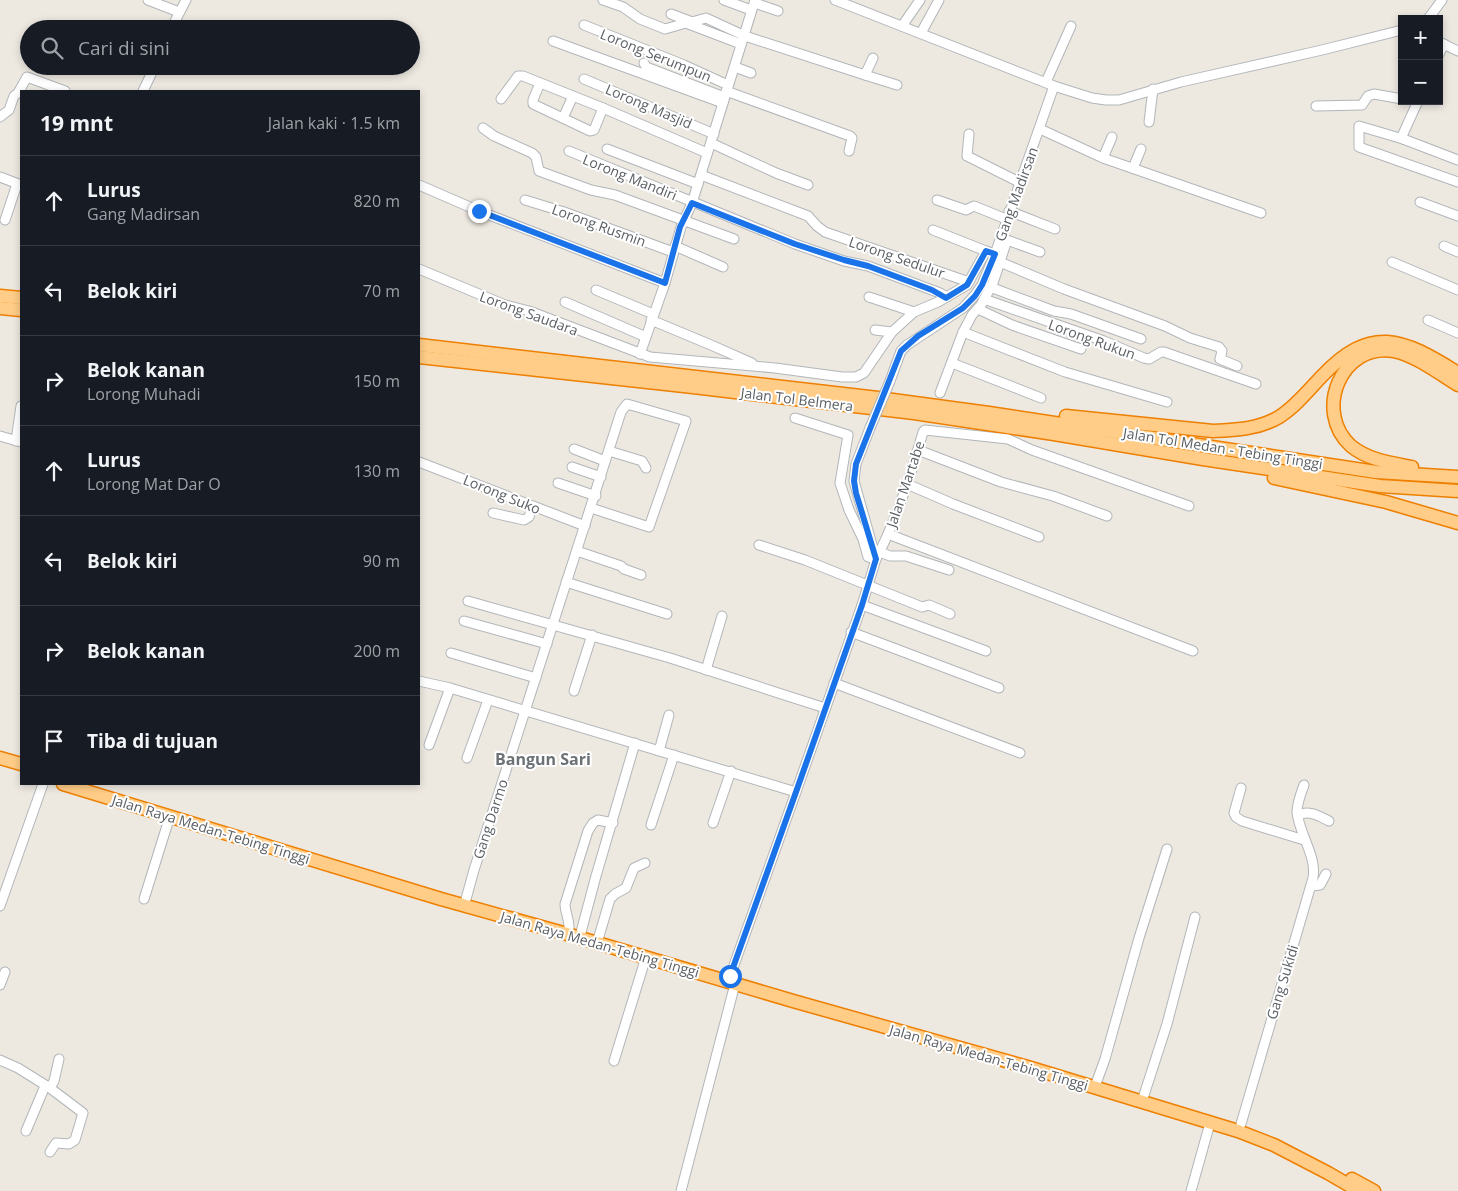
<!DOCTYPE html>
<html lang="id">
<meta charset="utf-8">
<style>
:root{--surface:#171b24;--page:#20242c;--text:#f1f3f6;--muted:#9ea1a6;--line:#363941}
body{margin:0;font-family:"Open Sans",sans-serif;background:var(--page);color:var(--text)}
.controls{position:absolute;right:15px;top:15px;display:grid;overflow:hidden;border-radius:0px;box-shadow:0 2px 8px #0003}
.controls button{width:45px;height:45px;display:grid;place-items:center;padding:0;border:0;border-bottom:1px solid var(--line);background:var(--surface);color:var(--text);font:25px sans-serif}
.stop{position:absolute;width:15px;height:15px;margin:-11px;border:4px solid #1a73e8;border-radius:50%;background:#fff}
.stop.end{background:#1a73e8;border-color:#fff;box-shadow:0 1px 5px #0008}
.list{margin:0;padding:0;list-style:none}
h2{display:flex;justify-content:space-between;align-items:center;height:65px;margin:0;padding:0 20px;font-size:21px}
h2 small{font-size:16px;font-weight:400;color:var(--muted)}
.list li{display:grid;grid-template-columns:32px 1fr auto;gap:15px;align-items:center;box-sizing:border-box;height:90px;padding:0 20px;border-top:1px solid var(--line)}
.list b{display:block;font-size:19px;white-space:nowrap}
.list p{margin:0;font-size:16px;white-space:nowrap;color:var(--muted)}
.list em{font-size:16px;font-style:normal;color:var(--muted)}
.icon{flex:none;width:28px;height:28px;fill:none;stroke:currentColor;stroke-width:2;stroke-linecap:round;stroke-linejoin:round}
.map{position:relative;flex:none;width:1458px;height:1191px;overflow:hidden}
.search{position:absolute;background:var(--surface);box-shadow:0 2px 8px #0003;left:20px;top:20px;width:400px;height:55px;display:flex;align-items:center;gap:12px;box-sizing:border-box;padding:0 18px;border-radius:28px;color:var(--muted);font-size:19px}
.panel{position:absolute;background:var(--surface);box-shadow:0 2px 8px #0003;left:20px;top:90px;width:400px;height:695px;border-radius:0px}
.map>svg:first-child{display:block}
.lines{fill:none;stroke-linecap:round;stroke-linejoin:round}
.minor-casing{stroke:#b2b6b9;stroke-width:11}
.highway-casing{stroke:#ee7f00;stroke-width:15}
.minor{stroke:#fff;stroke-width:9}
.highway{stroke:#ffcd87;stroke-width:12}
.minor-bridge-casing{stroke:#b2b6b9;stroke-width:11;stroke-linecap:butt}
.minor-bridge{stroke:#fff;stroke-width:9}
.route{stroke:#1a73e8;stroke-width:6}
.labels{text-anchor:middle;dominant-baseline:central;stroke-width:4;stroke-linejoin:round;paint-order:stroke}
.street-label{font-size:14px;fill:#5a5f63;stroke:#fff}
.quarter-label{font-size:16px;font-weight:bold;fill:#6b7175;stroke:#fff}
</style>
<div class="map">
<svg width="1458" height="1191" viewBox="0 0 1458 1191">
<rect width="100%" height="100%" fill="#ede9e1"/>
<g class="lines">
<g class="minor-casing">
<g id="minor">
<polyline points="148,0 179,12"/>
<polyline points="603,0 623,7 640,19 665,29 686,23 741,44"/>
<polyline points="724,0 751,10"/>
<polyline points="835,0 1054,86 1092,98 1106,100 1119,100 1181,82 1322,50 1402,30"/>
<polyline points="755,3 778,11"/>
<polyline points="671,14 692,22 706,18 745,36 865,75 873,58"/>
<polyline points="1428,19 1442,0"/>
<polyline points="584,25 684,65 728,85"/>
<polyline points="902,26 920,0"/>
<polyline points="171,29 186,0"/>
<polyline points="921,33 939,0"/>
<polyline points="553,41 723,103"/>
<polyline points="1439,42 1458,51"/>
<polyline points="1439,54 1444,44"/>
<polyline points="644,63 646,67 724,97"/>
<polyline points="735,67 751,73"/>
<polyline points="865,75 897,85"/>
<polyline points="584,79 714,134"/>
<polyline points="1046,82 1071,26"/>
<polyline points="540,83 533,100 533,104 590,131 594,130 603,108"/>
<polyline points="143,91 155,66"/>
<polyline points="726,91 850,136 852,138 849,151"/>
<polyline points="501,99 518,76 523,76 603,108 707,153"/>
<polyline points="1418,101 1403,134 1403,139 1458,160"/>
<polyline points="1316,106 1362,105 1368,96 1374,94 1402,99"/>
<polyline points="0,117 9,110 14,96 18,93 27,77 65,91"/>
<polyline points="563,118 573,96"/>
<polyline points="1149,122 1153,89"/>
<polyline points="483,128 494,136 532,153 536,157 539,171 591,190 615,195 734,239"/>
<polyline points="1040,129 1103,158 1261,213"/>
<polyline points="969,134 967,156 1019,182"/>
<polyline points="1403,139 1359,126 1359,147 1458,182"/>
<polyline points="711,143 776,173 808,185"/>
<polyline points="607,149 698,184"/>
<polyline points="569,151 795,244 844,261 868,266 940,293 947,297"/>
<polyline points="1103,158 1112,137"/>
<polyline points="1133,168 1141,149"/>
<polyline points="701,175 808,216 817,226 825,232 969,282"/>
<polyline points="0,177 21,185"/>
<polyline points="419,185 479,211 665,283"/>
<polyline points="525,200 564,212 673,252"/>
<polyline points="937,200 966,210 974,206 1006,219"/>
<polyline points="1420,202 1458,216"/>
<polyline points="1009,211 1055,229"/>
<polyline points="5,220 17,184"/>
<polyline points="933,230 986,251"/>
<polyline points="675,246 723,267"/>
<polyline points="1444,246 1458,252"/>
<polyline points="1000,262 1064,289 1165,326 1190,338 1219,347 1222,351 1220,359 1237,366"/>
<polyline points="1392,262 1458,290"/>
<polyline points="419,269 505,305 529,311 650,357 775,368 842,377 856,377 864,373 892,332 914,312 938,302 967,285 986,251 995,254"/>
<polyline points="990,287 1054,311 1071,314 1141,339"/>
<polyline points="596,290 653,314"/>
<polyline points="869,297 914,312"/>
<polyline points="984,299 1104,341 1144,358 1149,359 1161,352 1164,352 1256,384"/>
<polyline points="565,302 646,337"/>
<polyline points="978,309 1012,325 1081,349"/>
<polyline points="651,320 711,345 752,363"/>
<polyline points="1428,320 1458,333"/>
<polyline points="875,330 892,332"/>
<polyline points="963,332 1065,372 1167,402"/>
<polyline points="640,354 665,283 681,227 692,203 755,0"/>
<polyline points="952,363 1041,398"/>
<polyline points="890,381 901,351 907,345 963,308 975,295 982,285 995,254 1054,86"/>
<polyline points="940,393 963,332 972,315 981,305 993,283 1007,240 1040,252"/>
<path d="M795,418L848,435L840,483L849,510L863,539L868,557L876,559C897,519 911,475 923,432L925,430L1008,439L1032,450L1189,506"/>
<polyline points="0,436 21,442"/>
<polyline points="16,441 21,406"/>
<polyline points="574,449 605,461"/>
<polyline points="918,450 1001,482 1053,496 1107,516"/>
<polyline points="609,451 642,461 646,468"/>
<polyline points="419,462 585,526"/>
<polyline points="572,467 601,477"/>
<polyline points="558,483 596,496"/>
<polyline points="907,484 953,504 1039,537"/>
<polyline points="493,513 524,520 529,517 532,507"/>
<polyline points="888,534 1193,651"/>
<polyline points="759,545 805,560 922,607 929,605 950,614"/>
<polyline points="577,551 621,566 624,569 641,575"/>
<polyline points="880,552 890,556 906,556 949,570"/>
<polyline points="566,582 667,614"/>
<polyline points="468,601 670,658 825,708"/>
<polyline points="862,605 986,651"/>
<polyline points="464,621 547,644"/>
<polyline points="851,632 999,688"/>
<polyline points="451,653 536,678"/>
<polyline points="706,670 722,616"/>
<polyline points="419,681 450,688 796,792"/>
<polyline points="834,683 1020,753"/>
<polyline points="574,691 592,635"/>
<polyline points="429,745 450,688"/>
<polyline points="659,751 669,715"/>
<polyline points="467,758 488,700"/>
<polyline points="1241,788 1234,813 1236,817 1242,821 1304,840"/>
<path d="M1298,816C1308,809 1319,816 1329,821"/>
<polyline points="713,823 731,771"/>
<polyline points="651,825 674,755"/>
<polyline points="1312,886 1320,885 1326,874"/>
<polyline points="144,899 170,816"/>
<polyline points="466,899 474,870 621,412 627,404 686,421 649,527 591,508"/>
<polyline points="0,906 43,784"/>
<path d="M569,928C569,918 565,912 565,904L588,831L593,823L598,820L613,823"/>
<polyline points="581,932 596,876 635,743"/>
<polyline points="597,943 610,899 615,894 626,888 634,868 645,863"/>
<polyline points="728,982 796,792 862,605 876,559 854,481 856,464 870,428"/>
<polyline points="0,985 5,972"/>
<polyline points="0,1060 18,1068 50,1088 83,1113 75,1140 69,1144 56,1143 50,1152"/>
<polyline points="614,1061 646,957"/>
<polyline points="1097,1081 1105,1059 1139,938 1167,849"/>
<polyline points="50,1088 54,1081 59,1059"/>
<polyline points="1144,1095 1167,1024 1195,917"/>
<path d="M1241,1124L1313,878C1317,856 1299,834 1297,812C1297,803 1301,793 1304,785"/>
<polyline points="26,1131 45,1086"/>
<polyline points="681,1191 735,984"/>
<polyline points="1191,1191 1210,1123"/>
</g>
</g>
<g class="highway-casing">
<g id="highway">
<polyline points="0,296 21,298"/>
<polyline points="0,308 21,310"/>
<polyline points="419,345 878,398 989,413 1376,472 1458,477"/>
<polyline points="419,357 693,387 914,413 1054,434 1203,459 1380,486 1458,491"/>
<path d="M1066,416L1213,431C1236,430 1259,429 1279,417C1295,407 1308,391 1321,377C1371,324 1402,338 1458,373"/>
<path d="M1412,467C1391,463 1368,460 1351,446C1313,412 1341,342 1394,351C1415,355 1440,374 1458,385"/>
<polyline points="1274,478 1386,502 1458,523"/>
<polyline points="0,758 21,764"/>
<polyline points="63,784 441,899 567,934 793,1001 1031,1068 1238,1131 1274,1145 1328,1173 1359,1191"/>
<polyline points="1352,1179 1374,1191"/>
</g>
</g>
<use href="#minor" class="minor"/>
<use href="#highway" class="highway"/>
<g class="minor-bridge-casing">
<polyline id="minor-bridge" points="870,428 890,381"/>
</g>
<use href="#minor-bridge" class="minor-bridge"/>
</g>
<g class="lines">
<polyline class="route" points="479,211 665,283 680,227 692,203 795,244 844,260 868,266 932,290 946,298 967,285 986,251 995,254 982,285 975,296 963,308 918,336 901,351 856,464 854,481 856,493 876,559 862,605 796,792 730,976"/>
</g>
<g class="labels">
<g class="street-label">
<text transform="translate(656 55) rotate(22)">Lorong Serumpun</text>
<text transform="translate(649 106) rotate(23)">Lorong Masjid</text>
<text transform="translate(630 177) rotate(22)">Lorong Mandiri</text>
<text transform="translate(1016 194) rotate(-70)">Gang Madirsan</text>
<text transform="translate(599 225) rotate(20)">Lorong Rusmin</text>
<text transform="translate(897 257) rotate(19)">Lorong Sedulur</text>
<text transform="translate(529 313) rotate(20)">Lorong Saudara</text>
<text transform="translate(1092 339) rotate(20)">Lorong Rukun</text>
<text transform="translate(797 399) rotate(7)">Jalan Tol Belmera</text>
<text transform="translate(1223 448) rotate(9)">Jalan Tol Medan - Tebing Tinggi</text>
<text transform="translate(905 484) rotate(-71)">Jalan Martabe</text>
<text transform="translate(502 494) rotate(22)">Lorong Suko</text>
<text transform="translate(490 819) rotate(-72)">Gang Darmo</text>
<text transform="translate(211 829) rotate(17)">Jalan Raya Medan-Tebing Tinggi</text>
<text transform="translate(600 944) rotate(16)">Jalan Raya Medan-Tebing Tinggi</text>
<text transform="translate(1282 982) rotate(-73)">Gang Sukidi</text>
<text transform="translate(989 1057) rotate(16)">Jalan Raya Medan-Tebing Tinggi</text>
</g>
<g class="quarter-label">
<text x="543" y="759">Bangun Sari</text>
</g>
</g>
</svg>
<div class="controls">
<button>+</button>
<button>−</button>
</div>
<div class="stop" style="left:730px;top:976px"></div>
<div class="stop end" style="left:479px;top:211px"></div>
<div class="search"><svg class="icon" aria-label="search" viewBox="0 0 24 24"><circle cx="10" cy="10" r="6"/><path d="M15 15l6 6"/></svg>Cari di sini</div>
<section class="panel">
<h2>19 mnt<small>Jalan kaki · 1.5 km</small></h2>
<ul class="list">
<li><svg class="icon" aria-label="ahead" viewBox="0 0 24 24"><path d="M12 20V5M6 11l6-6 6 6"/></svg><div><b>Lurus</b><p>Gang Madirsan</p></div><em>820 m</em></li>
<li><svg class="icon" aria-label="left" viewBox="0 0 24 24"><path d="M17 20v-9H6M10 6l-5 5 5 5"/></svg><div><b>Belok kiri</b></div><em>70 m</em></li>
<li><svg class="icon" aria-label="right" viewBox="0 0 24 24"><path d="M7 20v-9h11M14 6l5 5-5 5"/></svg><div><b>Belok kanan</b><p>Lorong Muhadi</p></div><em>150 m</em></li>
<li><svg class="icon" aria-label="ahead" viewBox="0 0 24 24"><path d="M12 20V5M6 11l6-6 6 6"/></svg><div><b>Lurus</b><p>Lorong Mat Dar O</p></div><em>130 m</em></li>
<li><svg class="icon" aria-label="left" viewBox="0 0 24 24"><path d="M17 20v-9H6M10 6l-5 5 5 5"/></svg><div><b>Belok kiri</b></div><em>90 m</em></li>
<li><svg class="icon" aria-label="right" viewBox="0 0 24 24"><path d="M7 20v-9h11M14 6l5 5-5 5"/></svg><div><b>Belok kanan</b></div><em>200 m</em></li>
<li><svg class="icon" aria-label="arrive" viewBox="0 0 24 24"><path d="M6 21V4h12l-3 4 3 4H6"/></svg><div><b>Tiba di tujuan</b></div></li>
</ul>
</section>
</div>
